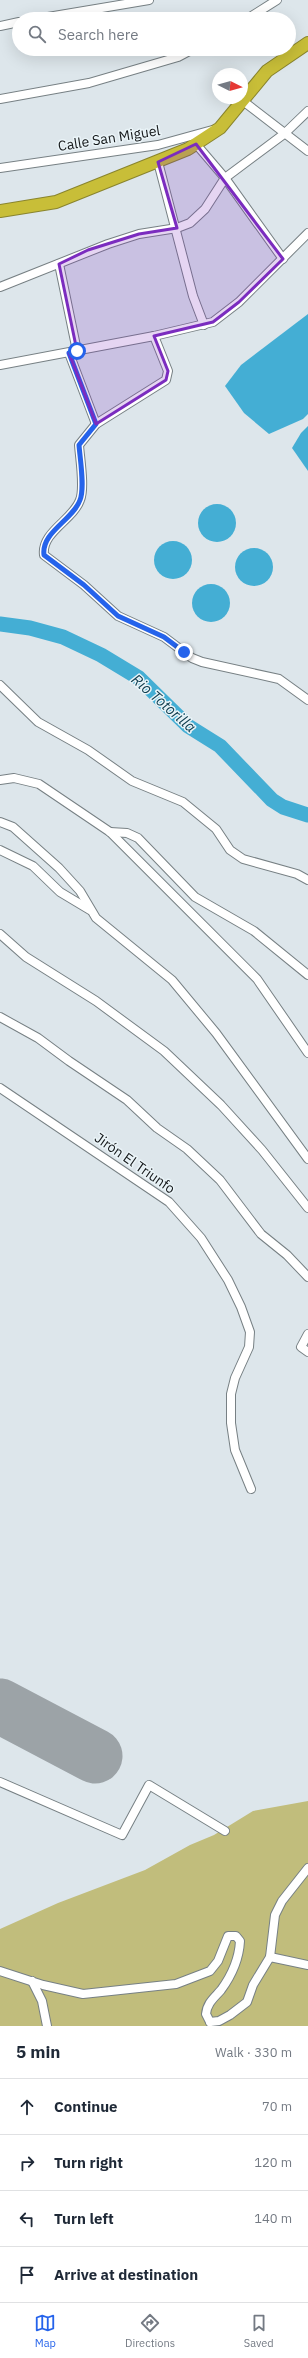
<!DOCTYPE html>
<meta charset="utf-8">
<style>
:root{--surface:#fff;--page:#f6f6f7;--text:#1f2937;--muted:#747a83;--line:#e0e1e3;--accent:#2563eb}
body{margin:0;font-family:"IBM Plex Sans",sans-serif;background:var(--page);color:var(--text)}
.compass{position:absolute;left:212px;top:68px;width:36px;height:36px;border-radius:50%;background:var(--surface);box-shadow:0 4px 16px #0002;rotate:95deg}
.stop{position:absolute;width:12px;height:12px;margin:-9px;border:3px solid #2563eb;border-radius:50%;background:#fff}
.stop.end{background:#2563eb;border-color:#fff;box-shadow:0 1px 4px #0008}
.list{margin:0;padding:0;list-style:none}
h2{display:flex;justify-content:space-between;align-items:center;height:52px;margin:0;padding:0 16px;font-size:17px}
h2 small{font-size:13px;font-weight:400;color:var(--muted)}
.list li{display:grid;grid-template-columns:26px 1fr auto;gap:12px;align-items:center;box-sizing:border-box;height:56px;padding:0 16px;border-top:1px solid var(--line)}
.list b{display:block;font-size:15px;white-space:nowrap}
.list em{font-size:13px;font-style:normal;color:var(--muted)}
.icon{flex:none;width:22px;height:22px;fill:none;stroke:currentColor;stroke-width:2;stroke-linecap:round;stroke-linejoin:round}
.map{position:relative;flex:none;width:308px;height:2026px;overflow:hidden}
.search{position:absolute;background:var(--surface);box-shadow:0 4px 16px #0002;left:12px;right:12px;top:12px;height:44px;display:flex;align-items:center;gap:10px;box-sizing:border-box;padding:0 14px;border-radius:22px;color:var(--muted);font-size:15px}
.sheet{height:276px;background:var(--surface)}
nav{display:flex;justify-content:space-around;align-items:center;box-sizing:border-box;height:56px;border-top:1px solid var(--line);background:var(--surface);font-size:11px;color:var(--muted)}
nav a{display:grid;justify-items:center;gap:2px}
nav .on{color:var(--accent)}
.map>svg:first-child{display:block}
.green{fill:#c1bd7c}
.water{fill:#44aed4}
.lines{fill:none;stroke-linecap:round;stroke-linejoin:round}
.river{stroke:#44aed4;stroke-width:15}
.runway{stroke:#9ca3a7;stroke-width:55}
.minor-casing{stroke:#778084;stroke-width:10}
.highway-casing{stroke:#89842d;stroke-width:14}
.minor{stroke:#fff;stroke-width:8}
.highway{stroke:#c8be38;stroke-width:12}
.route{stroke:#2563eb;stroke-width:5}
.marked{fill:#7b2cbf;fill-opacity:0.2;stroke:#7b2cbf;stroke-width:3;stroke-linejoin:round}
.labels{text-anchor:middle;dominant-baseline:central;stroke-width:3;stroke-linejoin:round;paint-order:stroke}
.street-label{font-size:14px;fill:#141719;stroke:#eaf4f8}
.water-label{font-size:15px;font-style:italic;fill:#0f3d4e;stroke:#eaf4f8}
</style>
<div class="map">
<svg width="308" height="2026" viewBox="0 0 308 2026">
<rect width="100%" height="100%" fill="#dde6eb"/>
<polygon class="green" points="308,1801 308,2026 0,2026 0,1929 58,1903 145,1870 190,1845 214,1835 253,1811"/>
<g class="water">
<polygon points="308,314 308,414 303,419 269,434 244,413 225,386 241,365"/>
<polygon points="308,426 308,471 292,448 301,433"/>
<circle cx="217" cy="523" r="19"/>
<circle cx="173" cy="560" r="19"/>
<circle cx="254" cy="567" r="19"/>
<circle cx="211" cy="603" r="19"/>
</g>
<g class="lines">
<polyline class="river" points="0,624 30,628 63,637 101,655 139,678 188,726 220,746 272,800 283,807 308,815"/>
<polyline class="runway" points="0,1706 95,1756"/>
<g class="minor-casing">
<g id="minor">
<polyline points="36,19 149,0"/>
<polyline points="247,19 277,0"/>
<polyline points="0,26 19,22"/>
<polyline points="0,99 89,83 178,57 193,49"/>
<polyline points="243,101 308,151"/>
<polyline points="196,144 225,178 283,259"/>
<polyline points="158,162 193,296 204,325"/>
<polyline points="0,168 158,145 216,129"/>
<polyline points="59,264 77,351"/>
<polyline points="0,287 108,244 139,234 177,228 190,223 205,209 225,178 284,134 308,111"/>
<path d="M154,336L168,371L166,380L96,424L79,445C80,459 85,488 80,500C73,520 41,532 44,555L84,585L118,616L164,637L192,658L202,662L279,679L308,700"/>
<polyline points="69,353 96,424"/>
<polyline points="0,365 154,336 213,322 239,302 308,233"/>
<polyline points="0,685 38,722 88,750 132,781 183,802 216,829 230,850 243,859 297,874 308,880"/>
<polyline points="0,780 14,778 39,784 110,832 257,979 308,1053"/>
<polyline points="0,822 13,827 59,868 80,891 96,918 172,980 216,1033 308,1159"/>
<polyline points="110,832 127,833 138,838 195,897 254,931 308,975"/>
<polyline points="0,850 33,866 60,892 90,910"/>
<polyline points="0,934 26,957 96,1001 164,1051 221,1105 262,1150 308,1208"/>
<polyline points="0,1017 38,1038 69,1061 127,1100 157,1128 187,1149 220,1180 261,1234 287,1255 308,1277"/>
<polyline points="0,1088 169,1202 201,1238 228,1280 241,1307 250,1332 249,1347 235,1378 231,1394 231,1423 235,1450 251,1489"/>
<polyline points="308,1334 301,1347 308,1352"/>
<polyline points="0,1782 122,1835 149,1785 225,1831"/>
<polyline points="270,1957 308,1965"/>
<path d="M0,1971L43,1985L83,1994L176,1984L210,1971L218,1961L228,1936H236L240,1941C239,1960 232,1975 221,1990C214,1998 207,2003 206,2014L210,2022"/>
<polyline points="32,1981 42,2001 47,2026"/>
<polyline points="210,2022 219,2021 230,2015 247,2002 253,1985 270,1957 275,1915 282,1901 308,1868"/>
</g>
</g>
<g class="highway-casing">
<polyline id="highway" points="0,211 56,202 188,149 220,128 267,71 308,43"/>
</g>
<use href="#minor" class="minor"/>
<use href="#highway" class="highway"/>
</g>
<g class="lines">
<path class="route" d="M77,351L69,353L96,424L79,445C80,459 85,488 80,500C73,520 41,532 44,555L84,585L118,616L164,637L184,652"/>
</g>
<path class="marked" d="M196,144L283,259L239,302L213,322L154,336L168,371L166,380L96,424L69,353L77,351L59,264L88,250L139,234L177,228L158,162Z"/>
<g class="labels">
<g class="street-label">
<text transform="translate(109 138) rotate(-9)">Calle San Miguel</text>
<text transform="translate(135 1163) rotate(35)">Jirón El Triunfo</text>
</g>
<g class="water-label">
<text transform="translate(164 703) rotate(41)">Rio Totorilla</text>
</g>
</g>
</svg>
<svg class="compass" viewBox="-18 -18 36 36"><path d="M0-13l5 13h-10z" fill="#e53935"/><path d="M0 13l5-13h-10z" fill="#747a83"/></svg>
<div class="stop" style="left:77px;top:351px"></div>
<div class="stop end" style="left:184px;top:652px"></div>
<div class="search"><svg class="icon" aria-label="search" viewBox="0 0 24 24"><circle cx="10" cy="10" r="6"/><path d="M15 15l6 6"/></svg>Search here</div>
</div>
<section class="sheet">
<h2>5 min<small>Walk · 330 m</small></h2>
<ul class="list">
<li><svg class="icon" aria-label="ahead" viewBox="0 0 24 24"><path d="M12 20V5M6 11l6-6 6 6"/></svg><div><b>Continue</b></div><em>70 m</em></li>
<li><svg class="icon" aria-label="right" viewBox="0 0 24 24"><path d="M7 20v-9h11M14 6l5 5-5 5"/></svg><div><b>Turn right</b></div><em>120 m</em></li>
<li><svg class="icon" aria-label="left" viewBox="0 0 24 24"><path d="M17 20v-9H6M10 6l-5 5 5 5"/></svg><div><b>Turn left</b></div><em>140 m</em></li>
<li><svg class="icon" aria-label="arrive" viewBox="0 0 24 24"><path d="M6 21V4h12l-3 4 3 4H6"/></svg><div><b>Arrive at destination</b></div></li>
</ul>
</section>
<nav>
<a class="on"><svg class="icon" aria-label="map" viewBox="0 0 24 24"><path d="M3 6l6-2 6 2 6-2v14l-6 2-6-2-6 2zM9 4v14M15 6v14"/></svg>Map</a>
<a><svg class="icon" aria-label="directions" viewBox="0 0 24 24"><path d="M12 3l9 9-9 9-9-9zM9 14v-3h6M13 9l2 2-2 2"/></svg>Directions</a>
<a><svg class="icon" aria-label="saved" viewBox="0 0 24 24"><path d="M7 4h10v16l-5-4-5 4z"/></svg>Saved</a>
</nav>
